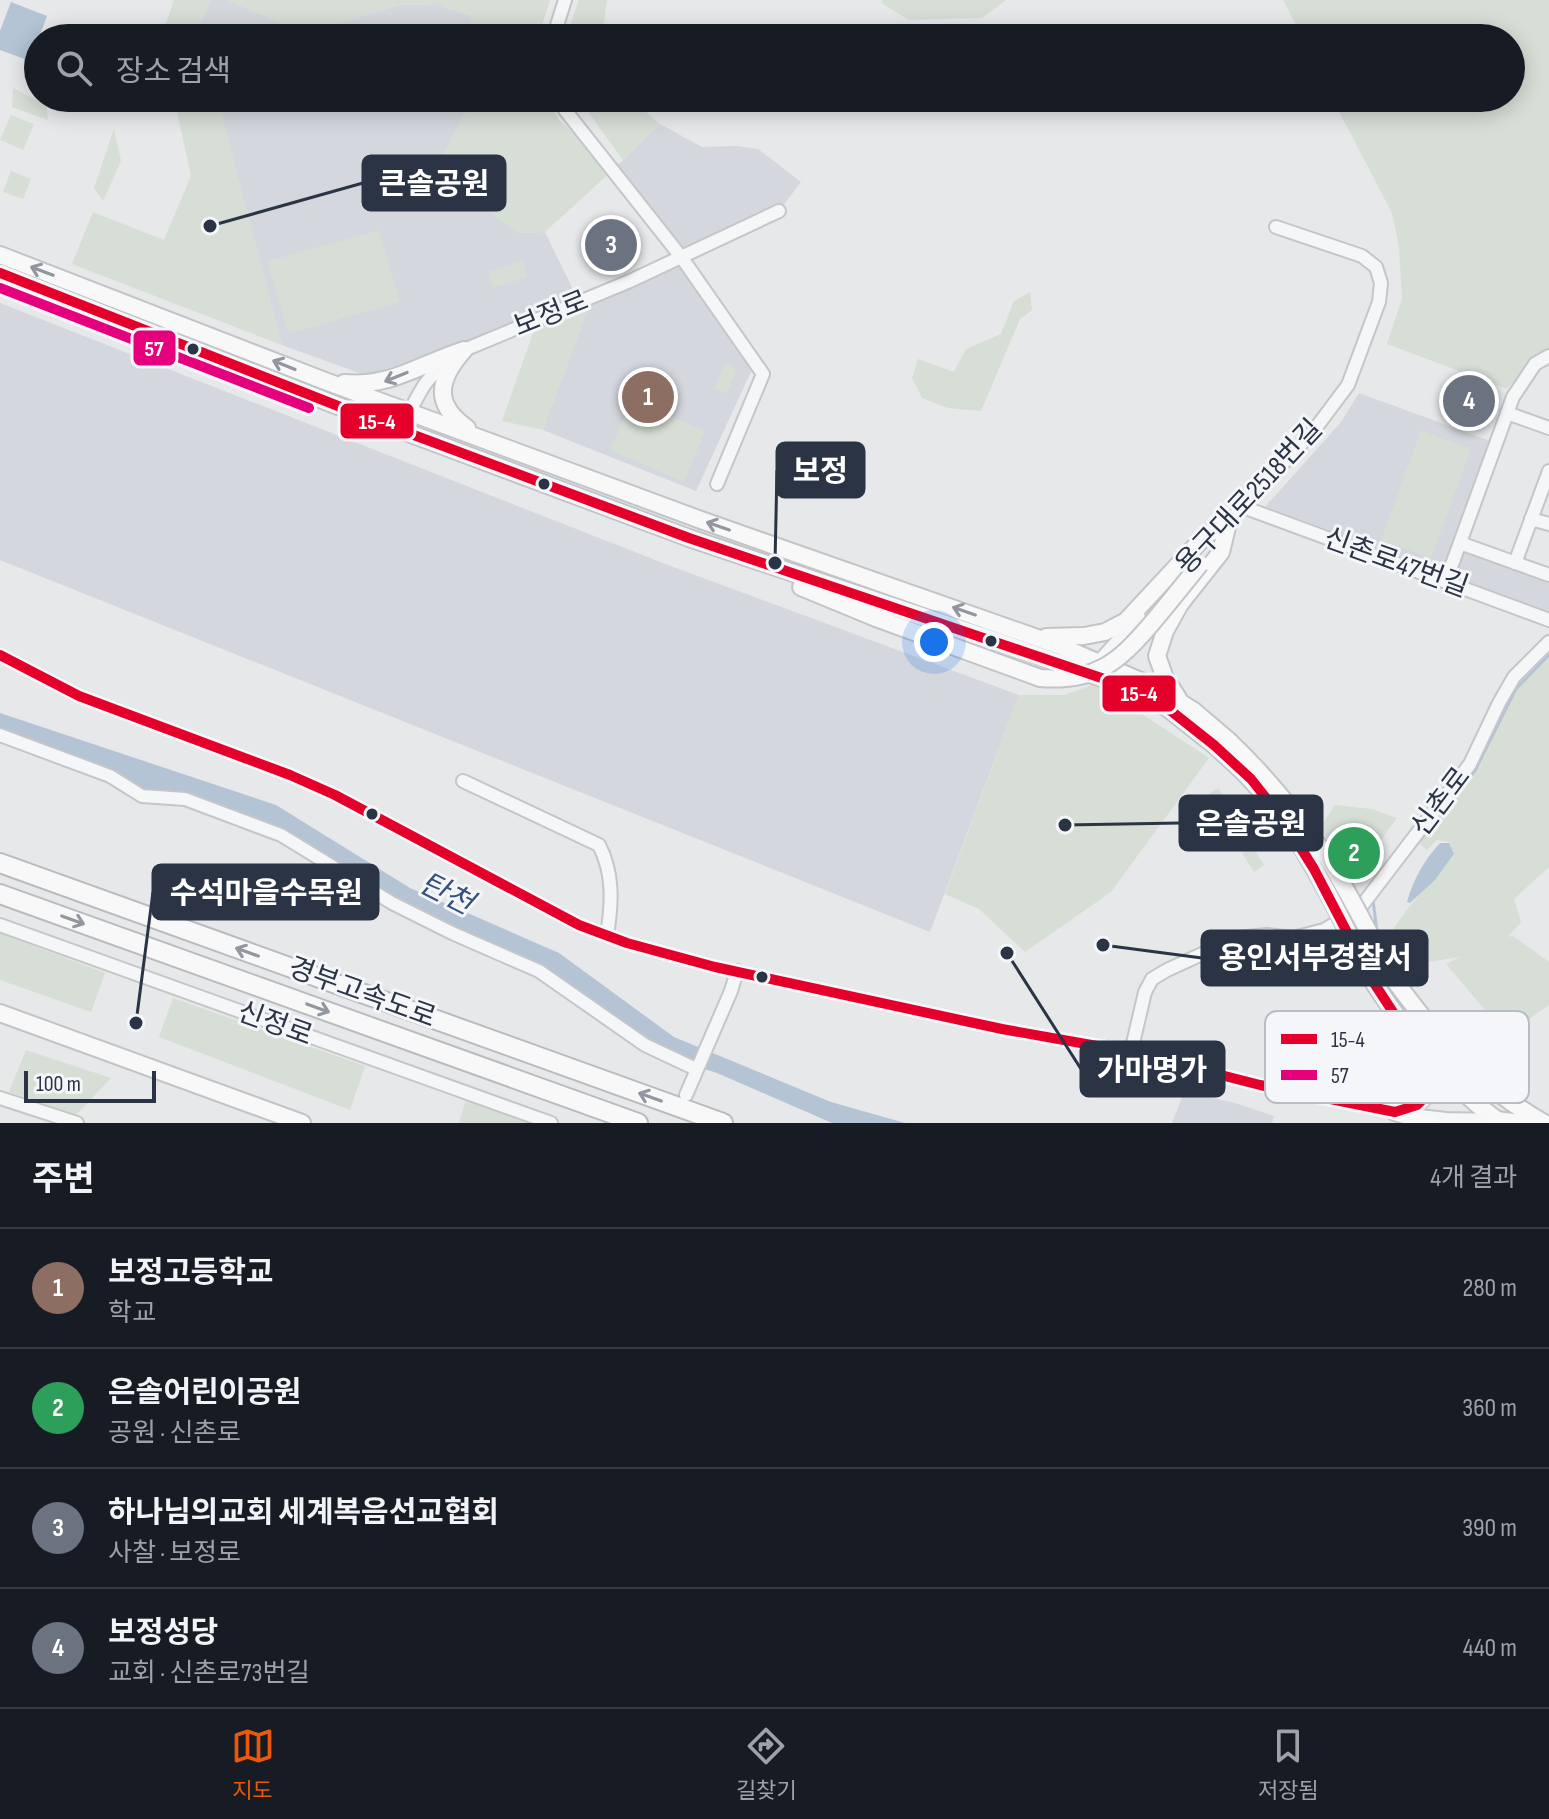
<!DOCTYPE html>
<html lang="ko">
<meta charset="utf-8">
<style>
:root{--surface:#171b24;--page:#20242c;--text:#f1f3f6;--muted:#9ea1a6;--line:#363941;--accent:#ea580c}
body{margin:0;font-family:"Sofia Sans Condensed","Noto Sans KR",sans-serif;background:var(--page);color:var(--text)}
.scale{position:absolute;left:24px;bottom:20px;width:132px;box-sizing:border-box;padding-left:8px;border:4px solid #2b3445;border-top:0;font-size:22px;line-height:28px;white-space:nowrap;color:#2b3445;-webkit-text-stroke:6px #f4f6f9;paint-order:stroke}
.you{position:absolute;left:934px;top:642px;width:28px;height:28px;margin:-20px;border:6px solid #fff;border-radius:50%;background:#1a73e8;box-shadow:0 0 0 12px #1a73e833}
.badge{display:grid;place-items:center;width:52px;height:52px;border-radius:50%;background:var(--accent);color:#fff;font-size:26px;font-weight:700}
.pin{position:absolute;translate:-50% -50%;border:4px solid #fff;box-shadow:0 2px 8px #0006}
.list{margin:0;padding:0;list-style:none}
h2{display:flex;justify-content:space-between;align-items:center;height:104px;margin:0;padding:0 32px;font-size:34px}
h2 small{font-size:26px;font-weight:400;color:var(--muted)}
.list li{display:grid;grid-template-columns:52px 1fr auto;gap:24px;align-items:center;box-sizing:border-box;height:120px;padding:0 32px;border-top:2px solid var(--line)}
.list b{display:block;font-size:30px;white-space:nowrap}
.list p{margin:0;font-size:26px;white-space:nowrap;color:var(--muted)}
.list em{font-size:26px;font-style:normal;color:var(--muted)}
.icon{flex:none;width:44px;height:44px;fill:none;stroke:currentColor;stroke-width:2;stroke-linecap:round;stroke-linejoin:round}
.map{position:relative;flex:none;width:1549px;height:1123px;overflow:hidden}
.search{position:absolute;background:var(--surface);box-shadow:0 4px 20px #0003;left:24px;right:24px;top:24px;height:88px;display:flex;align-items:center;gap:20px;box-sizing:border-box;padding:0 28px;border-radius:44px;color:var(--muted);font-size:30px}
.sheet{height:584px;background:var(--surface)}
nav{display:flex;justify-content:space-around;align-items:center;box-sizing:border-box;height:112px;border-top:2px solid var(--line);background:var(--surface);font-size:22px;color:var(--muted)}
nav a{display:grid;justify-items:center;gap:4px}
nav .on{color:var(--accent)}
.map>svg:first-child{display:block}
.built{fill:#d4d7dd}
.green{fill:#d6ded6}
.water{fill:#b4c4d5}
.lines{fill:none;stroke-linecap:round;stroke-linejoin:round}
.stream{stroke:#b4c4d5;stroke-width:3}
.minor-casing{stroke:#c4c6c8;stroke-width:16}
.major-casing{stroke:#c2c5c8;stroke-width:20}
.highway-casing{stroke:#b8bbbf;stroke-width:22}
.minor{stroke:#f5f6f7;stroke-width:12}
.major{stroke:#f8f8f8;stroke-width:16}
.highway{stroke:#f8f8f8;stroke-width:18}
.major-bridge-casing{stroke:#c2c5c8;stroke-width:20;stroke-linecap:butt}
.major-bridge{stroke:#f8f8f8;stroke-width:16}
.bus-1-casing{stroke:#f4f6f9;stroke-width:16}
.bus-2-casing{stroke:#f4f6f9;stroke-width:16}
.bus-1{stroke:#e4002b;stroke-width:10}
.bus-2{stroke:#e5007d;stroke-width:10}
.oneway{stroke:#92969e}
.bus-dot{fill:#2b3445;stroke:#f4f6f9;stroke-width:3}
.labels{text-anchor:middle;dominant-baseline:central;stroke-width:6;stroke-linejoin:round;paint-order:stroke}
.street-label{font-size:28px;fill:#2b3445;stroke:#f4f6f9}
.water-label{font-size:30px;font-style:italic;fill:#34527a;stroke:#f4f6f9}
.key{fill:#f4f6f9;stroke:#b8bcc3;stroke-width:2}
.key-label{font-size:22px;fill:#2b3445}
.leader{fill:none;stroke:#2b3445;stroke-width:3}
.callout-dot{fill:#2b3445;stroke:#f4f6f9;stroke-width:3}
.callout{fill:#2b3445;stroke:#2b3445;stroke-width:3}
.callout-label{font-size:30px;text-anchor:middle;font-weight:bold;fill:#fff}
.line-badge{stroke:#f4f6f9;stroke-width:3}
.badge-label{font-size:22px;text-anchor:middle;font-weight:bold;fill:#fff}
</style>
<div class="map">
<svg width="1549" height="1123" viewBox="0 0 1549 1123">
<rect width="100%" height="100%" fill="#e6e8ea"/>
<g class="built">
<polygon points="211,0 228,0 305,33 399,5 436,4 471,16 475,38 193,38"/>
<polygon points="209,98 473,98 444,154 517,233 545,232 579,302 367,376 282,345 219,105"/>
<polygon points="660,124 702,147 737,146 758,149 801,182 779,211 682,258 755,363 696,491 543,430 592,297 681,258 613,170"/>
<polygon points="0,303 668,565 1019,695 930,932 0,560"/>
<polygon points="1359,393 1493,442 1446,565 1439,570 1265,507 1341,422"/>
<polygon points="1464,548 1549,579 1549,614 1453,578"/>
<polygon points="1184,1092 1235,1103 1274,1116 1272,1123 1172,1123"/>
</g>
<g class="green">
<polygon points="174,0 211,0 193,38 142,38 166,23"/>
<polygon points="228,0 550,0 543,22 543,38 475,38 471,16 436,4 399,5 305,33"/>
<polygon points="579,0 607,0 602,38 569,38 569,28"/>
<polygon points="882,0 1006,0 982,18 909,20 883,4"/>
<polygon points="1283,0 1549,0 1549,349 1538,354 1507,389 1387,344 1402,299 1399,247 1392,213 1332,98 1511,98 1511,38 1303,38"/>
<polygon points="13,88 46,105 48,120 12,107"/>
<polygon points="174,98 209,98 219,104 282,345 72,264 93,212 164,240 191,176"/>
<polygon points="473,98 548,98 559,120 613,170 545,232 517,233 448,180 444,154"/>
<polygon points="578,98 630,98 660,124 623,160"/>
<polygon points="11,115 34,124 23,150 0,140"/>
<polygon points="114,129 121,161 103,201 94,188"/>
<polygon points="11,171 31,179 23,199 3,192"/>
<polygon points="379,230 400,302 288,334 268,261"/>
<polygon points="523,261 527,277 493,288 488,271"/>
<polygon points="1030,292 1032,310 1020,319 981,411 948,408 922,398 912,378 918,359 954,372 966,349 1001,334 1014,301"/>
<polygon points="592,297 543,430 502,421 538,319"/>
<polygon points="724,364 737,369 727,394 714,388"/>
<polygon points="632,400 705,431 684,482 610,450"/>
<polygon points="1421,430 1471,449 1431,558 1381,540"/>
<path d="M1549,658V867L1514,899L1521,922L1508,937L1513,936L1549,962V1005L1506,1035L1446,964L1460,957L1428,962L1419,969L1394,928C1411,901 1434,880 1454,855L1449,842L1437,840L1427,850L1419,843L1477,772L1518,689Z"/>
<polygon points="1097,683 1133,701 1131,707 1209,758 1111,892 1025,952 979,909 945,894 1019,695 1065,695"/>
<polygon points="1218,788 1244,829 1226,841 1200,800"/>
<polygon points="1335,805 1371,809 1397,818 1353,878 1320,828"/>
<polygon points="1252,846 1264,865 1254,872 1242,853"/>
<polygon points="0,933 105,973 91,1012 0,980"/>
<polygon points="173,998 365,1066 350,1110 159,1037"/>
<polygon points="26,1050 111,1078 76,1115 9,1092"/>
<polygon points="466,1099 533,1123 459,1123"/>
</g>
<g class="water">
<polygon points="11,2 47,16 30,61 0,50 0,31"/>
<polygon points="0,713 276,805 410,888 559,953 674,1037 831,1102 905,1123 832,1123 717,1073 670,1058 563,979 441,929 241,817 156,793 0,738"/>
<path d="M1440,843H1449L1454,854L1434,881L1410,903L1407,902C1414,878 1423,862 1440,843Z"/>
</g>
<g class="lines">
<g class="stream">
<polyline points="1405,859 1475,771 1516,689 1549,655"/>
<polyline points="1373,900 1377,932"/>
</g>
<g class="minor-casing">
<g id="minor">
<polyline points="553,38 565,0"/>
<polyline points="560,98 565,110 682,258 763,374 717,484"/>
<polyline points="1507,413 1549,428"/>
<path d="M401,430C420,390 426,373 464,350L630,281L779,211"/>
<polyline points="1243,507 1549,620"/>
<polyline points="1531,519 1549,524"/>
<polyline points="1223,528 1315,429 1348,385 1379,302 1381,283 1376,267 1362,256 1276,227"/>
<polyline points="1460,543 1549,575"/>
<polyline points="1515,563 1549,471"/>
<polyline points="1446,581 1513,397 1535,364 1549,356"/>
<polyline points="0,655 79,696 290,775 335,795 579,925 627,943 715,967 1002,1029 1131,1052 1260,1085 1402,1113"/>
<polyline points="1093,668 1139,617"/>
<polyline points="0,735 110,776 142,796 185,799 281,835 392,903 452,933 539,971 645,1045 696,1069"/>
<path d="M463,781L599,845C614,874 612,904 607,935"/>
<polyline points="0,925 551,1123"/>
<polyline points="1131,1052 1145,992 1152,979 1167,970 1237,938 1267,935 1293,938 1324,930 1360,908 1470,764 1499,703 1514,677 1549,642"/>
<polyline points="686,1095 731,991 737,971"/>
<polyline points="0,1098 77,1123"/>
<polyline points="1420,1116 1446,1119 1496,1120"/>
</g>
</g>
<g class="major-casing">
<g id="major">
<polyline points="0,255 325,381 701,520 1060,646 1159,689 1194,711 1228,740"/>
<polyline points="0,273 371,419 689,538 994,640 1122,685 1166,707 1214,745"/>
<path d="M463,351C438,380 433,404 467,428"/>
<path d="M344,383C392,387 420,364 464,350"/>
<polyline points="801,587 876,618"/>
<polyline points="1046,637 1084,636 1105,632 1126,621 1206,535 1228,523"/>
<polyline points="1178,698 1165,678 1157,656 1165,631 1180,604 1221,552 1228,523"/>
<path d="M1372,980C1408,1035 1447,1084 1501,1123"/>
<path d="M1395,981C1441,1043 1476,1084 1544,1123"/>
<polyline points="0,1013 302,1123"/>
<path d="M1395,1112C1432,1101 1436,1089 1418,1056"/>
<polyline points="1395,1112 1430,1123"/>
<polyline points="1496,1120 1520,1123"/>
</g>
</g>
<g class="highway-casing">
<g id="highway">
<polyline points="0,863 723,1123"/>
<polyline points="0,894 638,1123"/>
</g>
</g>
<use href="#minor" class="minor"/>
<use href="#major" class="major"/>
<use href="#highway" class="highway"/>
<g class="major-bridge-casing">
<g id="major-bridge">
<path d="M876,618L1040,678C1095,682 1117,664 1152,623C1168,604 1184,584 1200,564"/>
<path d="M1228,740C1264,774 1295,812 1323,852C1350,892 1371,939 1395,981"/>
<path d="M1214,745C1226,756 1239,767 1250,779C1304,836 1337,911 1372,980"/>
</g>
</g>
<use href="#major-bridge" class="major-bridge"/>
<g class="bus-1-casing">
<polyline id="bus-1" points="0,273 371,419 689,538 1122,685 1166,707 1214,745 1251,779 1282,818 1314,869 1372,980 1404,1029 1429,1077 1428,1094 1417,1105 1395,1112 1260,1085 1131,1052 1002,1029 715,967 627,943 579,925 335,795 290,775 79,696 0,655"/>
</g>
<g class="bus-2-casing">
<polyline id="bus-2" points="0,288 309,408"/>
</g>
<use href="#bus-1" class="bus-1"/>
<use href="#bus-2" class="bus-2"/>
</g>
<defs><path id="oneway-shaft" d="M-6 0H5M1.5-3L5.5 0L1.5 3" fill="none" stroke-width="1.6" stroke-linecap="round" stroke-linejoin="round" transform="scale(2)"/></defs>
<g class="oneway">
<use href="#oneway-shaft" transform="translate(42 271) rotate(-159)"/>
<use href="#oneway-shaft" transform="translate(284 365) rotate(-158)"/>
<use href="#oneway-shaft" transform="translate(396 377) rotate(158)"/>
<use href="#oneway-shaft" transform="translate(718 526) rotate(-161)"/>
<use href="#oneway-shaft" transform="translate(964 611) rotate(-161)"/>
<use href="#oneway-shaft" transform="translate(73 920) rotate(20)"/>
<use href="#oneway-shaft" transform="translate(247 952) rotate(-160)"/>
<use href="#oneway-shaft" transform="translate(318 1008) rotate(20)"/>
<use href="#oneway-shaft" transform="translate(650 1097) rotate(-160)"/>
</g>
<g class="bus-dot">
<circle cx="193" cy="349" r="7"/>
<circle cx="544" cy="484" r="7"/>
<circle cx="991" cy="641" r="7"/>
<circle cx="372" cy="814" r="7"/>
<circle cx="762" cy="977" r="7"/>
</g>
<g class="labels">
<g class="street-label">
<text transform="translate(551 314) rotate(-22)">보정로</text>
<text transform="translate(1249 497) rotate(-47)">용구대로2518번길</text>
<text transform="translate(1396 563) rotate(20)">신촌로47번길</text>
<text transform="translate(1441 802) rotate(-53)">신촌로</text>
<text transform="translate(362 993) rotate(20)">경부고속도로</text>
<text transform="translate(275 1024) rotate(20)">신정로</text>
</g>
<g class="water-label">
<text transform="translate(446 894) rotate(27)">탄천</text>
</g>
</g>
<rect x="1265" y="1011" width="264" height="92" rx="12" class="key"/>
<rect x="1281" y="1034" width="36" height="10" fill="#e4002b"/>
<rect x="1281" y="1070" width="36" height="10" fill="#e5007d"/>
<g class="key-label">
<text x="1331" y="1047">15-4</text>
<text x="1331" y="1083">57</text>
</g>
<path class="leader" d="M210 226L363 183M775 563L777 470M1065 825L1180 823M136 1023L153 892M1103 945L1202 958M1007 953L1081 1069"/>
<g class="callout-dot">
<circle cx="210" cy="226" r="8"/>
<circle cx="775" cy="563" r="8"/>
<circle cx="1065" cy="825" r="8"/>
<circle cx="136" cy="1023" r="8"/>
<circle cx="1103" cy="945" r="8"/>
<circle cx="1007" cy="953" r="8"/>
</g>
<g class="callout">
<rect x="363" y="156" width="142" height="54" rx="8"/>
<rect x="777" y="443" width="87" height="54" rx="8"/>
<rect x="1180" y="796" width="142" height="54" rx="8"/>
<rect x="153" y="865" width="225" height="54" rx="8"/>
<rect x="1202" y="931" width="225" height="54" rx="8"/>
<rect x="1081" y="1042" width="143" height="54" rx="8"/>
</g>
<g class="callout-label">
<text x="434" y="194">큰솔공원</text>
<text x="820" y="481">보정</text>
<text x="1251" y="834">은솔공원</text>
<text x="266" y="903">수석마을수목원</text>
<text x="1315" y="968">용인서부경찰서</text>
<text x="1152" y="1080">가마명가</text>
</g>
<g class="line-badge">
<rect x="132" y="329" width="45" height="38" rx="8" fill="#e5007d"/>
<rect x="339" y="402" width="76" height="38" rx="8" fill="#e4002b"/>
<rect x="1101" y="674" width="76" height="39" rx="8" fill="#e4002b"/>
</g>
<g class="badge-label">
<text x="154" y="356">57</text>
<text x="377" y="429">15-4</text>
<text x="1139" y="701">15-4</text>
</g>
</svg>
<div class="scale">100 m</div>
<div class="you"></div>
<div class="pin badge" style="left:648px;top:397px;background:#8d6e63">1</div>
<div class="pin badge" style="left:1354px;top:853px;background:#2e9e5b">2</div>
<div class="pin badge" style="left:611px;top:245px;background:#6b7280">3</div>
<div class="pin badge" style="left:1469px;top:401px;background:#6b7280">4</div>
<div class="search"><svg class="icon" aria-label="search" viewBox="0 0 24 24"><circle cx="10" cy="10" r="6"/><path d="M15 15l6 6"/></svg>장소 검색</div>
</div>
<section class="sheet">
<h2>주변<small>4개 결과</small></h2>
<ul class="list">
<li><span class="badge" style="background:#8d6e63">1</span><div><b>보정고등학교</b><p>학교</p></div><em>280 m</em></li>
<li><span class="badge" style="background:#2e9e5b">2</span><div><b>은솔어린이공원</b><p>공원 · 신촌로</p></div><em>360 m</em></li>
<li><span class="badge" style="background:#6b7280">3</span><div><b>하나님의교회 세계복음선교협회</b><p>사찰 · 보정로</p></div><em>390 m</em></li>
<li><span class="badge" style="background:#6b7280">4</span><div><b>보정성당</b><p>교회 · 신촌로73번길</p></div><em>440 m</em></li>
</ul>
</section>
<nav>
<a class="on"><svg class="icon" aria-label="map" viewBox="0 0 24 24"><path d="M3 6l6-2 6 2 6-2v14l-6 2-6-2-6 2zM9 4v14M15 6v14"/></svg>지도</a>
<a><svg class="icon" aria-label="directions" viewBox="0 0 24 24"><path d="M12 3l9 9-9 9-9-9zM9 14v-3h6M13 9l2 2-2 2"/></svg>길찾기</a>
<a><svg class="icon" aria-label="saved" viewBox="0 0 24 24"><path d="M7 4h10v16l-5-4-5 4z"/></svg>저장됨</a>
</nav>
